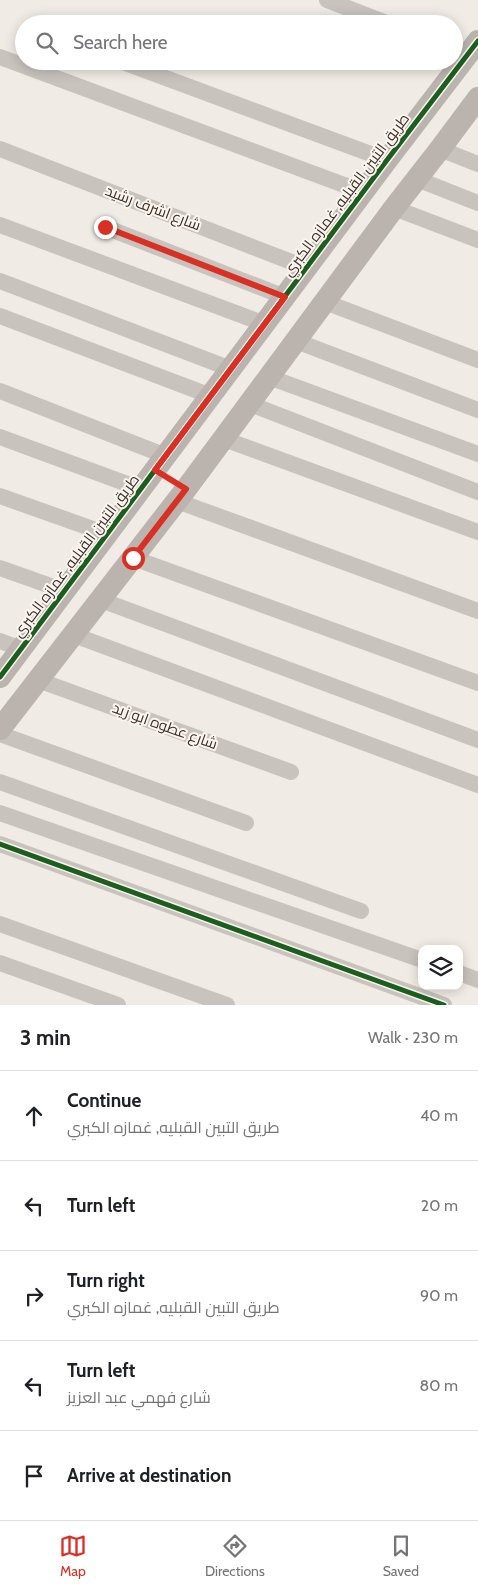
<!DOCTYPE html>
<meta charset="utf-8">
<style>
:root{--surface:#fff;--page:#f2f2f2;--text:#202124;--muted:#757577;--line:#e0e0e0;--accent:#d93025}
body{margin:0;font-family:Cabin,Cairo,sans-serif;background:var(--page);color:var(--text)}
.controls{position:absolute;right:15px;bottom:15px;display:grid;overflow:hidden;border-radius:10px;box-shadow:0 2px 12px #0003}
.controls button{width:45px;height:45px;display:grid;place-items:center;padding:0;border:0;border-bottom:1px solid var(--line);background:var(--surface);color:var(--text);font:25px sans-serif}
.stop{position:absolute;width:15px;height:15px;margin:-11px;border:4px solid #d93025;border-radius:50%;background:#fff}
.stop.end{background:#d93025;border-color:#fff;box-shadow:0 1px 5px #0008}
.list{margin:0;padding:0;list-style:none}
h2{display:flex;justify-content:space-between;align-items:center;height:65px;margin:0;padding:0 20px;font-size:21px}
h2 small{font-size:16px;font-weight:400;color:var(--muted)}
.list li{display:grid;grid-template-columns:32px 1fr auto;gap:15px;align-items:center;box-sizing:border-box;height:90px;padding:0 20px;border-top:1px solid var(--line)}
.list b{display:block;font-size:19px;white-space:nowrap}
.list p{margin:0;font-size:16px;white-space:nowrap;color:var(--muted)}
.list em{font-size:16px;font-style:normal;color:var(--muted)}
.icon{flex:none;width:28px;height:28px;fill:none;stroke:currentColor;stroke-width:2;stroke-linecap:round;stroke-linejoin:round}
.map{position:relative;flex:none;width:478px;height:1005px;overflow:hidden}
.search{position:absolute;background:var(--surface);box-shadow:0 2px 12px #0003;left:15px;right:15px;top:15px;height:55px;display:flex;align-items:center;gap:12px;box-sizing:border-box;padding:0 18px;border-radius:28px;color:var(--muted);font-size:19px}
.sheet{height:515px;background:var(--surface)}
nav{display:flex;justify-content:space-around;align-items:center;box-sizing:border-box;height:70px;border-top:1px solid var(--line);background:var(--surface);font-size:14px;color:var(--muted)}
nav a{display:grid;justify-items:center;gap:2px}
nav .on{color:var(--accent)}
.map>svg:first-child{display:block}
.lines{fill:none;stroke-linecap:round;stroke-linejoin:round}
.street{stroke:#c9c3be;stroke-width:16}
.secondary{stroke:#bab3ae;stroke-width:22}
.cycleway-casing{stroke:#fbf5ee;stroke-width:8}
.cycleway{stroke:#1b5e20;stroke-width:5}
.route{stroke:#d93025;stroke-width:6}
.labels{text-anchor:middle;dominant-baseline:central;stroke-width:4;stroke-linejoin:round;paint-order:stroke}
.street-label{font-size:15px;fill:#3b302b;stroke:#fbf5ee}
</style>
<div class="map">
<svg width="478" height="1005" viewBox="0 0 478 1005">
<rect width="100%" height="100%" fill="#f0ebe5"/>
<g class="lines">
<g class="street">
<polyline points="327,0 389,24"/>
<polyline points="0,57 363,192"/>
<polyline points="120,61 387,160"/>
<polyline points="0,149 307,268"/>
<polyline points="440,149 478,164"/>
<polyline points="417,179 478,203"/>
<polyline points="394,208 478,240"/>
<polyline points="0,225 265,324"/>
<polyline points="105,227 285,297"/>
<polyline points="0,281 231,369"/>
<polyline points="325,302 478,360"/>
<polyline points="0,316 211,396"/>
<polyline points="296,341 478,410"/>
<polyline points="269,377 478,454"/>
<polyline points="0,391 166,456"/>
<polyline points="250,404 478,492"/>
<polyline points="0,437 141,489"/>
<polyline points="224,439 478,532"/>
<polyline points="0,496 107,534"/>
<polyline points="177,501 478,611"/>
<polyline points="133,558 478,683"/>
<polyline points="0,568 65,591"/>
<polyline points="101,600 478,740"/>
<polyline points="74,635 478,785"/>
<polyline points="0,641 21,649"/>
<polyline points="38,680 291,772"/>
<polyline points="0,734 246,823"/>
<polyline points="0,782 361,911"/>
<polyline points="0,813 422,960"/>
<polyline points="0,844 444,1005"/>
<polyline points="0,924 227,1005"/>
<polyline points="0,963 118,1005"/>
<polyline points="459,973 478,980"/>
</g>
<g class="secondary">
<polyline points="0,677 387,160 478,41"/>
<polyline points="0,729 186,489 394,208 440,149 478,98"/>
</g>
<g class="cycleway-casing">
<g id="cycleway">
<polyline points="0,677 387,160 478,41"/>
<polyline points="0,844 444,1005"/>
</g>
</g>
<use href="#cycleway" class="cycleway"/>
</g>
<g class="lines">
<polyline class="route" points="105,227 285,297 155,470 186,489 133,558"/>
</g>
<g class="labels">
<g class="street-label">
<text transform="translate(346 195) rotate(-53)">طريق التبين القبليه, غمازه الكبري</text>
<text transform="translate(153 208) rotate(21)">شارع اشرف رشيد</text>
<text transform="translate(76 556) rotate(-53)">طريق التبين القبليه, غمازه الكبري</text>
<text transform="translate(165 726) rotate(20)">شارع عطوه ابو زيد</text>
</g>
</g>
</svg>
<div class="controls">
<button><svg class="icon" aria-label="layers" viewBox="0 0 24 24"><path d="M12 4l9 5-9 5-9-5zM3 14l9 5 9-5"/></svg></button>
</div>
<div class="stop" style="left:133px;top:558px"></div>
<div class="stop end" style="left:105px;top:227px"></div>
<div class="search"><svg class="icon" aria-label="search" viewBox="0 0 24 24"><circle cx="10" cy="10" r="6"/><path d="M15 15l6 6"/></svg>Search here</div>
</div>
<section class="sheet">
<h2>3 min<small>Walk · 230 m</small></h2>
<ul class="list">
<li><svg class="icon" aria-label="ahead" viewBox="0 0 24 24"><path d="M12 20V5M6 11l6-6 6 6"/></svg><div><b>Continue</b><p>طريق التبين القبليه, غمازه الكبري</p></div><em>40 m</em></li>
<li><svg class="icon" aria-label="left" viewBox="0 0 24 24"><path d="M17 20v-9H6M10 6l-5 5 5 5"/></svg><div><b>Turn left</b></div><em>20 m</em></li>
<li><svg class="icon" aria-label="right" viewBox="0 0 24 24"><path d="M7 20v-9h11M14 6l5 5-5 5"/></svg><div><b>Turn right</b><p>طريق التبين القبليه, غمازه الكبري</p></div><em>90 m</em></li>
<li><svg class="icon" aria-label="left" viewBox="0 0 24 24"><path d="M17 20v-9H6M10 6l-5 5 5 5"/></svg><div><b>Turn left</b><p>شارع فهمي عبد العزيز</p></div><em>80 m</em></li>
<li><svg class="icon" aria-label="arrive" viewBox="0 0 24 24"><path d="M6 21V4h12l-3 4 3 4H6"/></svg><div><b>Arrive at destination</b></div></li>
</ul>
</section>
<nav>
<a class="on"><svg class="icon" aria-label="map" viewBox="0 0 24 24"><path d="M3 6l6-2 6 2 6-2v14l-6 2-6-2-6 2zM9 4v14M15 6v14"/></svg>Map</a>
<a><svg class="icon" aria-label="directions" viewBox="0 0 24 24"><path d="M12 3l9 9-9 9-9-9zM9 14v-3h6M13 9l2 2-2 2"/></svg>Directions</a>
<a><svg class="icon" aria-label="saved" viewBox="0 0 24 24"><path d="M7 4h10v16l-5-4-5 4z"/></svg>Saved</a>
</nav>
